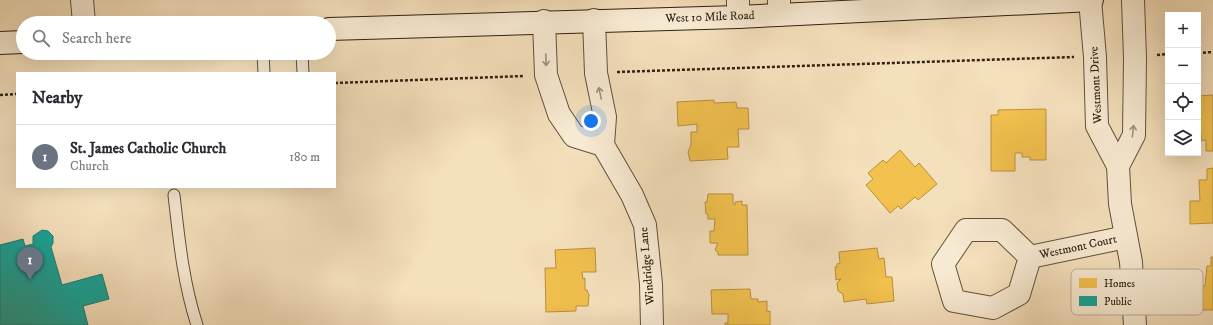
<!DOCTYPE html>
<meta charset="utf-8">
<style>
:root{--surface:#fff;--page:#f2f2f3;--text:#2b2b33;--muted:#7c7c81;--line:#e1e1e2;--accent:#0b8043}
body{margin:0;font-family:"IM FELL DW Pica",serif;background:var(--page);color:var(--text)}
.controls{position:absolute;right:12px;top:12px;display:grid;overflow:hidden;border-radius:0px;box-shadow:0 4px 16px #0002}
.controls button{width:36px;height:36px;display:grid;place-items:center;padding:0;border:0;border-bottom:1px solid var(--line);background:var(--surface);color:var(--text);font:20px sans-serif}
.you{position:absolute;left:591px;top:121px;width:14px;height:14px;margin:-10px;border:3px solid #fff;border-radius:50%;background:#1a73e8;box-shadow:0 0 0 6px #1a73e833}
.badge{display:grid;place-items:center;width:26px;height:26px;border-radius:50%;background:var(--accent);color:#fff;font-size:13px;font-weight:700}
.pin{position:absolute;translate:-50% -33px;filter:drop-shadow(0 1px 2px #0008)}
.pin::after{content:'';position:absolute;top:21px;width:14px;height:12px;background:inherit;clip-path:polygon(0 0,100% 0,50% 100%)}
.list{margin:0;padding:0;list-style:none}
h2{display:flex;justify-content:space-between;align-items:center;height:52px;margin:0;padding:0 16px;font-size:17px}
h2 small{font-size:13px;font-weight:400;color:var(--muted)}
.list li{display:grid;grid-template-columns:26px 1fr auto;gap:12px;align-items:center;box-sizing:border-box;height:64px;padding:0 16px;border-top:1px solid var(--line)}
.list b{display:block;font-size:15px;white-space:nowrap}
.list p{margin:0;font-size:13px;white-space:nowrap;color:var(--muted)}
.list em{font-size:13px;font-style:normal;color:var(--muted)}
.icon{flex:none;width:22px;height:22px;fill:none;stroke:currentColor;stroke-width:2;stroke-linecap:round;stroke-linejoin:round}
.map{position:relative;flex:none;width:1213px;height:325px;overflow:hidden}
.search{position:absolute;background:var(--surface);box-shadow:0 4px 16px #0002;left:16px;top:16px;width:320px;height:44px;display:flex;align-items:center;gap:10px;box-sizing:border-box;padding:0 14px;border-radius:22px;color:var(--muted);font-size:15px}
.panel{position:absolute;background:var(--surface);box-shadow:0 4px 16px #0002;left:16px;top:72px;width:320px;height:116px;border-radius:0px}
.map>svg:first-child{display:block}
.homes{fill:#f2c14e;stroke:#b8913c}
.public{fill:#17a398;stroke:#1e7c70}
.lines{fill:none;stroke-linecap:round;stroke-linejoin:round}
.lane-casing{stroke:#60513c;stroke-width:13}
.street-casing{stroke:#60513c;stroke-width:24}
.secondary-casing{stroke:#2f2111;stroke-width:24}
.path{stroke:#2f2111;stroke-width:2.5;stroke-dasharray:3 2;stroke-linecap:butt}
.lane{stroke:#f8ebd3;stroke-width:11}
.street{stroke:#f8ebd3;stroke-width:22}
.secondary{stroke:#f8ebd3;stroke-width:22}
.oneway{stroke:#9e907c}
.labels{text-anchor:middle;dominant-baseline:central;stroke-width:4;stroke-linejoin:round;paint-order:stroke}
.street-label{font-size:12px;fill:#2f2111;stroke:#f8ebd3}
.key{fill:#f8ebd3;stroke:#bcae99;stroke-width:1}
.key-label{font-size:11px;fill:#2f2111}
</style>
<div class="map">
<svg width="1213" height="325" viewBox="0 0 1213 325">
<rect width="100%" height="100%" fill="#f5e0bc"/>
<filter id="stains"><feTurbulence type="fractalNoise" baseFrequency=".005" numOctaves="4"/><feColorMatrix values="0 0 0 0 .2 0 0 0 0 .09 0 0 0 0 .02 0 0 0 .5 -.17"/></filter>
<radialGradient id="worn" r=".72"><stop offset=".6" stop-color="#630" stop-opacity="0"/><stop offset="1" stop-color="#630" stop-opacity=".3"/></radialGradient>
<g class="homes">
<polygon points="1213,95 1213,151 1206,151 1206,140 1201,141 1201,133 1198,133 1198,96"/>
<polygon points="714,100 714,103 736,102 737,108 748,108 749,129 738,129 739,147 727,147 728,159 690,161 688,152 691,145 691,132 697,132 697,124 678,126 677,102"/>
<polygon points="1046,109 1046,160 1030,160 1030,157 1022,157 1022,153 1015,153 1015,171 991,171 991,115 998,115 998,110"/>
<polygon points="900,150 915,167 919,163 937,184 918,200 915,197 901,209 898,206 890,213 866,185 873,179 868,173 883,160 886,163"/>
<polygon points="1213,168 1213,223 1190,224 1190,201 1200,201 1199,180 1207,180 1207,169"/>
<polygon points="708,194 733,194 733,204 735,205 735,202 742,201 742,205 747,205 748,255 718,255 718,252 715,250 718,243 710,243 710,231 714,231 715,219 708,219 708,214 706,214 705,202 707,202"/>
<polygon points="595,248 596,272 582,272 583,279 585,278 585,290 587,290 589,295 588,306 576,306 576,311 546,312 545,268 556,268 555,250"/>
<polygon points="877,248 879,259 884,258 886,277 892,277 894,301 867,304 866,299 844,302 843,294 838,291 837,283 841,279 836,280 835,267 837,267 837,264 840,263 839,252"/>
<polygon points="1211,257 1213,257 1213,310 1194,310 1193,287 1205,286 1207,266 1211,266"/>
<polygon points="750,289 751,299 758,299 758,302 767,301 767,312 770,311 770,325 725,325 725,323 728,323 728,314 712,314 711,290"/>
</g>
<polygon class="public" points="42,230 48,231 53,236 53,243 51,247 62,285 102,274 109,299 83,306 88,325 0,325 0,245 23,239 25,246 33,244 33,236"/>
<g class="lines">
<g class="lane-casing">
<g id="lane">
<polyline points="263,53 264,73"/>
<polyline points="302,53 303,73"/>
<path d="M174,195C179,239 183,282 197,325"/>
</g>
</g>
<g class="street-casing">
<g id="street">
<polyline points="82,0 84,23"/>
<polyline points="779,0 779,15"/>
<polyline points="1090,0 1095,57 1097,126 1118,166 1120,204 1131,262 1135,325"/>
<polyline points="738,17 738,0"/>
<polyline points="594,20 596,73 605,117 603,145 632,195 645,225 651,284 652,325"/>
<polyline points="544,21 546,75 559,114 574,136 603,145"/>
<polyline points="1118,166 1134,135 1135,58 1133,0"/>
<polygon points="966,230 1002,230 1030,257 1019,294 993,308 954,301 943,264"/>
<polyline points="1030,257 1126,237"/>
</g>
</g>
<g class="secondary-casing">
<g id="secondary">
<polyline points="329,29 738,17 1092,0"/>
<polyline points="0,43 23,42"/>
</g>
</g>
<g class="path">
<polyline points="1198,53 1213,52"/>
<polyline points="1157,55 1168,54"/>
<polyline points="617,72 1074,57"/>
<polyline points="335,83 524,76"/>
<polyline points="0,95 17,94"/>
</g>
<use href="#lane" class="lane"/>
<use href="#street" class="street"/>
<use href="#secondary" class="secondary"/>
</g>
<defs><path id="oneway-shaft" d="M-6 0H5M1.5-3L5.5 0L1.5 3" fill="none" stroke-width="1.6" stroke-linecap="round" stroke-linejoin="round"/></defs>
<g class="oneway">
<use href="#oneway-shaft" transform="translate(546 60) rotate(87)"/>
<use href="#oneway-shaft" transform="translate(600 93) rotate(-102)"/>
<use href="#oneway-shaft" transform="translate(1133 131) rotate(-84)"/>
</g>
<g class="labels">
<g class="street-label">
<text transform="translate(710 17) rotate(-2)">West 10 Mile Road</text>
<text transform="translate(1096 85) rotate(-93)">Westmont Drive</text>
<text transform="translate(1078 247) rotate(-12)">Westmont Court</text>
<text transform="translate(647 266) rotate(-95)">Windridge Lane</text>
</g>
</g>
<rect x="1071" y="269" width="132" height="46" rx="6" class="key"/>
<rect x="1079" y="278" width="18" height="10" fill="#f2c14e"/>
<rect x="1079" y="296" width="18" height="10" fill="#17a398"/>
<g class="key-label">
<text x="1104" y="287">Homes</text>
<text x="1104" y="305">Public</text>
</g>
<rect width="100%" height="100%" filter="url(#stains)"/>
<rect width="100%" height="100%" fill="url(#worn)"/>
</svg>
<div class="controls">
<button>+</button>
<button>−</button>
<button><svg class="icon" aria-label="locate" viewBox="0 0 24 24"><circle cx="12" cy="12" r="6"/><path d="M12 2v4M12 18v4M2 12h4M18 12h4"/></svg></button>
<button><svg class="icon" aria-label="layers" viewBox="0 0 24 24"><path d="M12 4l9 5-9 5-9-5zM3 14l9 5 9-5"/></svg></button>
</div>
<div class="you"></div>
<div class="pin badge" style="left:30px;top:280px;background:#6b7280">1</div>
<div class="search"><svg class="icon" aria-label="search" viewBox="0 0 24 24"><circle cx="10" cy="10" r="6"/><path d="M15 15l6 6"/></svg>Search here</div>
<section class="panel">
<h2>Nearby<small></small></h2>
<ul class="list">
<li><span class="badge" style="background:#6b7280">1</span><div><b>St. James Catholic Church</b><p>Church</p></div><em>180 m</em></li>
</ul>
</section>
</div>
